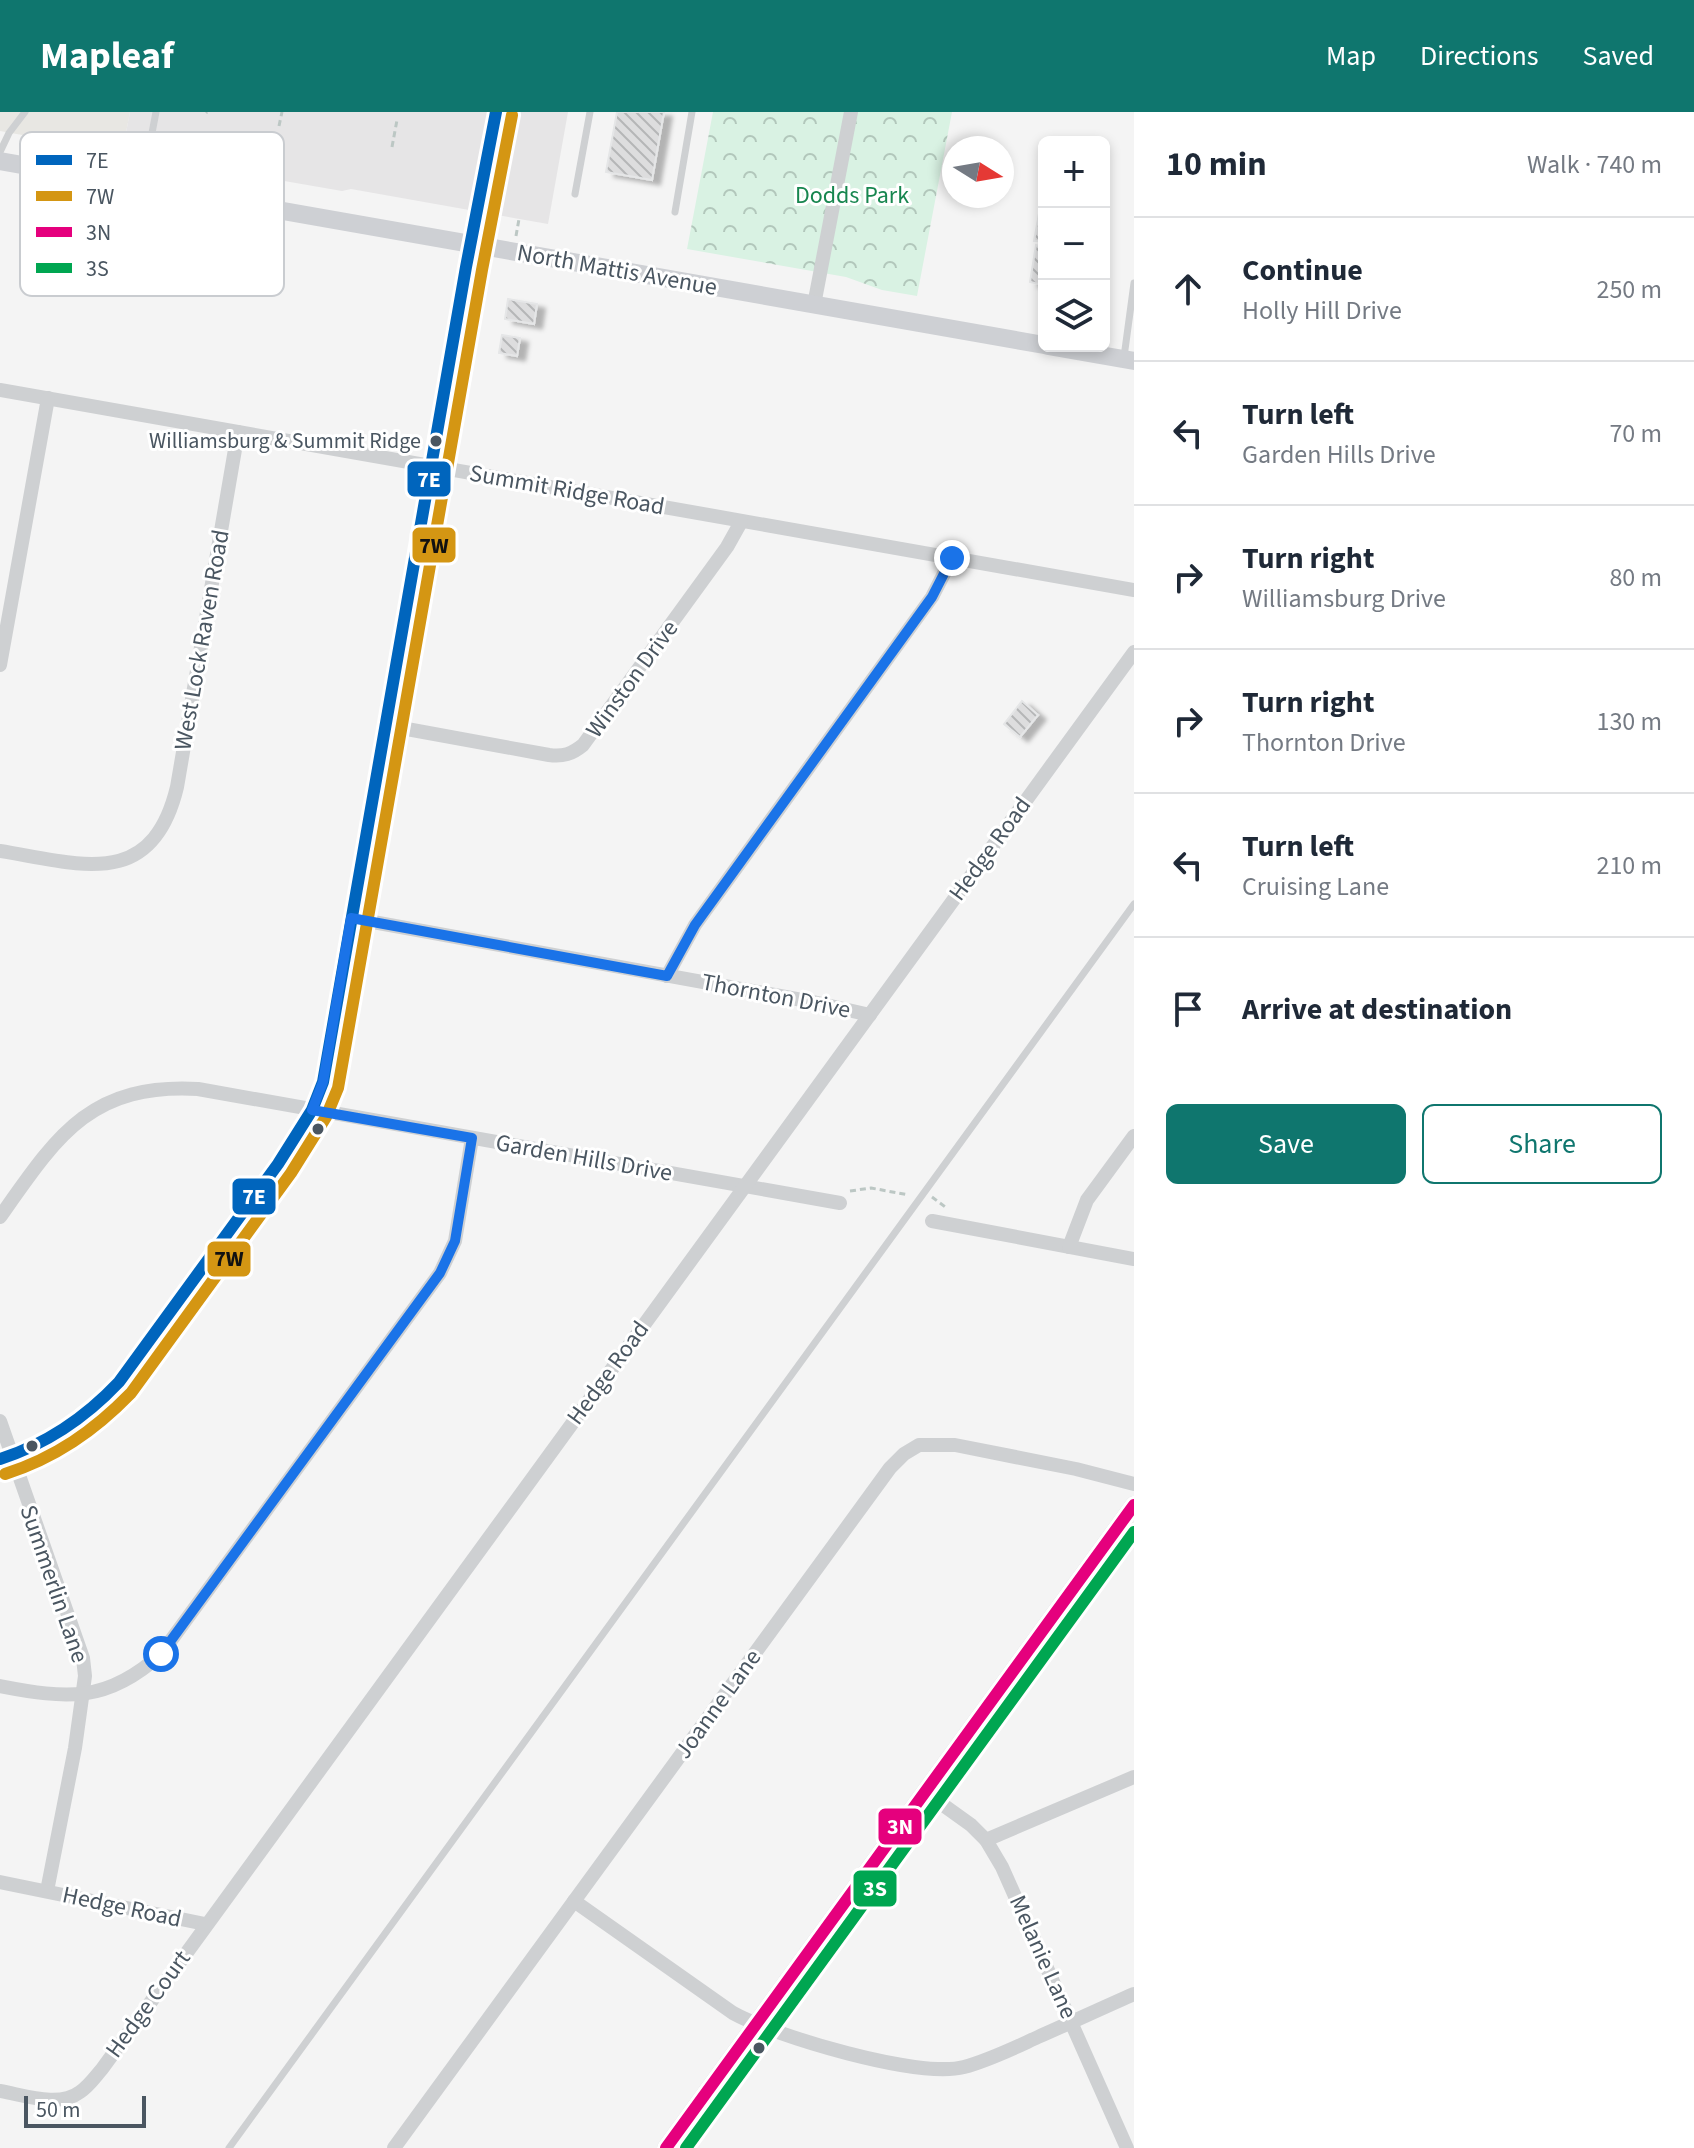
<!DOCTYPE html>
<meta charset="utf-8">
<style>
:root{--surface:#fff;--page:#f2f2f3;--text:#1f2937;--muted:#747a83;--line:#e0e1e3;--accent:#0f766e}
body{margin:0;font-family:"Source Sans 3",sans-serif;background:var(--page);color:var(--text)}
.controls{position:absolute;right:24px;top:24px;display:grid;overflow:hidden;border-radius:12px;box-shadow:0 4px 12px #0003}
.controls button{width:72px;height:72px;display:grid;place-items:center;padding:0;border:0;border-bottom:2px solid var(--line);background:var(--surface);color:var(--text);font:40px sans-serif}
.compass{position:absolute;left:942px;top:24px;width:72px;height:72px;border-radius:50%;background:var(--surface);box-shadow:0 4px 12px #0003;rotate:101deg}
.scale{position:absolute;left:24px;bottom:20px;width:122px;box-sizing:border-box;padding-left:8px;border:4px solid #4a5661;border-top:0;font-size:22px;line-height:28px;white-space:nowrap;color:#4a5661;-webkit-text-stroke:6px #fff;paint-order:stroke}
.stop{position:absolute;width:24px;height:24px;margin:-18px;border:6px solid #1a73e8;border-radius:50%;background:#fff}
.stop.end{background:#1a73e8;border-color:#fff;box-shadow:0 2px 8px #0008}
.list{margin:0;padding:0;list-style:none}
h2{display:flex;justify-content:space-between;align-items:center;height:104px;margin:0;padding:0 32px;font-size:34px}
h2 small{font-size:26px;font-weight:400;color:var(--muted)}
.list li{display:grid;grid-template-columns:52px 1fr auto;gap:24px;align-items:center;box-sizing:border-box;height:144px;padding:0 32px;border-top:2px solid var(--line)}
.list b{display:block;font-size:30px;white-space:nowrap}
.list p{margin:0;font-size:26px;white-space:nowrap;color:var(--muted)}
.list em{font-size:26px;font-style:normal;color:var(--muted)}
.actions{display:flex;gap:16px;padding:24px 32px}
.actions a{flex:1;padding:18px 0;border:2px solid var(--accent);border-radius:12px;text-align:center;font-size:28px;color:var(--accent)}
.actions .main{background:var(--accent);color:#fff}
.icon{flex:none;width:44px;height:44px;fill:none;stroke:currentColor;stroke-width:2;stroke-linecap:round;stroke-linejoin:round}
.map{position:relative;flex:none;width:1134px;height:2036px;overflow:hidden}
header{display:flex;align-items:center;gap:48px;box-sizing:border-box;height:112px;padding:0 40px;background:var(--accent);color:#fff}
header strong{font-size:38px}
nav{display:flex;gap:44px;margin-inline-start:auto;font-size:28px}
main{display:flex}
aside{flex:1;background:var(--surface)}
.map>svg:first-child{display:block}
.commercial{fill:#e8e7e3}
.education{fill:#e6e5e6}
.forest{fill:url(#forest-crowns)}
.building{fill:url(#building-back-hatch);stroke:#e5e6e7;stroke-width:2;filter:url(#shadow)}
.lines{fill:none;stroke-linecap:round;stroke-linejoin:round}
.path{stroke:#bcc7c4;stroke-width:3;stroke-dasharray:6 4;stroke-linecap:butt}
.lane{stroke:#ced0d2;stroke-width:7}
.street{stroke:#ced0d2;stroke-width:14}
.secondary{stroke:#ced0d4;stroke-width:18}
.bus-1-casing{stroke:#fff;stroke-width:18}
.bus-2-casing{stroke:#fff;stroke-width:18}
.bus-3-casing{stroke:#fff;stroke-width:18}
.bus-4-casing{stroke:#fff;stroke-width:18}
.bus-1{stroke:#0065bd;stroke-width:12}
.bus-2{stroke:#d49613;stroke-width:12}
.bus-3{stroke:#e5007d;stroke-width:12}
.bus-4{stroke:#00a651;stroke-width:12}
.route{stroke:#1a73e8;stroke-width:10}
.bus-dot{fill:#4a5661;stroke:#fff;stroke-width:3}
.labels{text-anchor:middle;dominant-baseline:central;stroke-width:6;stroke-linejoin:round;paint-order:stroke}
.bus-label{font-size:22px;fill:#4a5661;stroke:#fff;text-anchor:end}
.park-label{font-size:24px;fill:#17864f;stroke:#fff}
.street-label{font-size:24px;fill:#4a5661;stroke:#fff}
.key{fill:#fff;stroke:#c9ccd0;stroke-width:2}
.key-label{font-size:22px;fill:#4a5661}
.line-badge{stroke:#fff;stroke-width:3}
.badge-label{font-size:22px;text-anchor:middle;font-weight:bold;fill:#fff}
.pale-badge-label{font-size:22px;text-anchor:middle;font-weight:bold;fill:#111}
</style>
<header>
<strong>Mapleaf</strong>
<nav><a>Map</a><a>Directions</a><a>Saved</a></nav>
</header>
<main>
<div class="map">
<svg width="1134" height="2036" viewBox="0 0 1134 2036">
<defs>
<pattern id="forest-crowns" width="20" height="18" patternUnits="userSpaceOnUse" patternTransform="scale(2)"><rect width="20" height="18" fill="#d9f2e3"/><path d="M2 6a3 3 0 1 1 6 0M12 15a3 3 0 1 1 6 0" fill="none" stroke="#b2c7bb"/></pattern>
<pattern id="building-back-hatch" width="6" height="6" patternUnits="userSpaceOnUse" patternTransform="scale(2)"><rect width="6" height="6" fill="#ddddde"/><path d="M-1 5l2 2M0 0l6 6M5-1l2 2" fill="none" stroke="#b5b6b7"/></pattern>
<filter id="shadow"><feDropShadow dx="8" dy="4.5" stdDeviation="2" flood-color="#0004"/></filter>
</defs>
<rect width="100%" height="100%" fill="#f4f4f4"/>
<polygon class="commercial" points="0,0 130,0 122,41 0,19"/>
<polygon class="education" points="130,0 568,0 548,112 351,77 342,79 122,41"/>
<polygon class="forest" points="713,0 952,0 917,184 882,178 846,165 687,137"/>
<g class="building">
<polygon points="617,0 664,0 652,68 606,60"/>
<polygon points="1040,96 1044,97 1044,173 1030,170 1036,133 1039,134 1040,129 1034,129"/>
<polygon points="508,187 537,192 534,212 505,207"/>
<polygon points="502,223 520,226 517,244 499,241"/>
<polygon points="1022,589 1038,603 1020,625 1004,612"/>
</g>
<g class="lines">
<g class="path">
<polyline points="206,1 207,0"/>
<polyline points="279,14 282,0"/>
<polyline points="392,35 397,8"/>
<polyline points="516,124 519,107"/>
<polyline points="850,1079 871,1076 909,1083"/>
<polyline points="932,1085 948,1097"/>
</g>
<g class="lane">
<polyline points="0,40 9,21 25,0"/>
<polyline points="142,73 156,0"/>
<polyline points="575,82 590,0"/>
<polyline points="675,100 692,0"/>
<polyline points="470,131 496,0"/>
<polyline points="1124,245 1134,171"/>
<polyline points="229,2036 1134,792"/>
</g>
<g class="street">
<polyline points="814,193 851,0"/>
<polyline points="0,278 1134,478"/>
<polyline points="0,553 48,286"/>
<path d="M385,613L549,643C563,645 572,642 583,633L727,435L741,410"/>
<path d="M0,739C80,752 152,779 177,675L238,320"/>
<polyline points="351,806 813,890 870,903"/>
<polyline points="667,864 695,813 932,485 952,446"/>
<path d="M0,1105C57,1024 90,971 198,977L840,1091"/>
<polyline points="932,1109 1134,1147"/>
<polyline points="1069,1135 1087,1088 1134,1024"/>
<polyline points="0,1309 83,1546 85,1564 75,1636 47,1779"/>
<path d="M0,1347C47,1334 87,1305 119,1270L278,1052L312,998L323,970L470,133"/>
<path d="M0,1574C67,1587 107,1591 161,1542L440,1161L455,1129L472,1026"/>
<polyline points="925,1680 971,1713 986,1728 1002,1755 1127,2036"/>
<polyline points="986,1728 1134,1665"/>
<polyline points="0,1770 205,1812"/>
<path d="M574,1789L733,1901C775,1924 918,1967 964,1955C990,1948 1014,1936 1038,1925C1070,1911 1102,1896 1134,1882"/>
<path d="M0,1979C24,1983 59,1996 80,1980C89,1974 95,1965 102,1957L1134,540"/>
<polyline points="394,2036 890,1356 904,1342 919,1333 955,1333 1076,1357 1134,1372"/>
</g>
<g class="secondary">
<polyline points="0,49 1044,233"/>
<polyline points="1048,234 1134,249"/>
<polyline points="666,2036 1134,1393"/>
</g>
<g class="bus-1-casing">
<path id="bus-1" d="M0,1347C47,1332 85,1306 119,1270L278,1052L312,998L323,970L466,155L496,0"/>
</g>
<g class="bus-2-casing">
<path id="bus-2" d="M5,1362C55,1346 94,1319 131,1281L291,1061L326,1005L338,976L482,158L512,3"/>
</g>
<g class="bus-3-casing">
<polyline id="bus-3" points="666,2036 1134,1393"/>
</g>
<g class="bus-4-casing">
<polyline id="bus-4" points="686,2036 1134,1420"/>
</g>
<use href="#bus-1" class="bus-1"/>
<use href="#bus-2" class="bus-2"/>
<use href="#bus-3" class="bus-3"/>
<use href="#bus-4" class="bus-4"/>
</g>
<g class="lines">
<polyline class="route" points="161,1542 440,1161 455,1129 472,1026 312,998 323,970 351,806 667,864 695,813 932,485 952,446"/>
</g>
<g class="bus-dot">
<circle cx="436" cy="329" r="7"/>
<circle cx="318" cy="1017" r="7"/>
<circle cx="32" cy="1334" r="7"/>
<circle cx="759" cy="1936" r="7"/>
</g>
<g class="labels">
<g class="bus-label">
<text x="421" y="329">Williamsburg &amp; Summit Ridge</text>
</g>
<g class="park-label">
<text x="852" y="83">Dodds Park</text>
</g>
<g class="street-label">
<text transform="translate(617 158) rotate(10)">North Mattis Avenue</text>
<text transform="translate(567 378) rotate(10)">Summit Ridge Road</text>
<text transform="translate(202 528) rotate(-80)">West Lock Raven Road</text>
<text transform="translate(632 567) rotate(-54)">Winston Drive</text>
<text transform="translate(990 737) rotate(-54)">Hedge Road</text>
<text transform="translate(776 884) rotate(11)">Thornton Drive</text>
<text transform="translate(584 1046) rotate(10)">Garden Hills Drive</text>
<text transform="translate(608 1261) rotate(-54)">Hedge Road</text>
<text transform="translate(54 1472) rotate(71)">Summerlin Lane</text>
<text transform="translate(718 1592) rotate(-54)">Joanne Lane</text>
<text transform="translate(122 1795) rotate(12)">Hedge Road</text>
<text transform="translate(1043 1845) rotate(66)">Melanie Lane</text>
<text transform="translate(148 1892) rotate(-54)">Hedge Court</text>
</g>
</g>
<rect x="20" y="20" width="264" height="164" rx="12" class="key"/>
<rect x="36" y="43" width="36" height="10" fill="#0065bd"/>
<rect x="36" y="79" width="36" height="10" fill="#d49613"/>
<rect x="36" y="115" width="36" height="10" fill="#e5007d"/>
<rect x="36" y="151" width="36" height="10" fill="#00a651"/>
<g class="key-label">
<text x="86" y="56">7E</text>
<text x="86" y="92">7W</text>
<text x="86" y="128">3N</text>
<text x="86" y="164">3S</text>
</g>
<g class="line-badge">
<rect x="406" y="348" width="46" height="38" rx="8" fill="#0065bd"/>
<rect x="411" y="414" width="46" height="38" rx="8" fill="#d49613"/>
<rect x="231" y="1065" width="46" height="39" rx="8" fill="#0065bd"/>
<rect x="206" y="1128" width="46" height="38" rx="8" fill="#d49613"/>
<rect x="877" y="1695" width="46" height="39" rx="8" fill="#e5007d"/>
<rect x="852" y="1757" width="46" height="39" rx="8" fill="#00a651"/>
</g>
<g class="badge-label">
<text x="429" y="375">7E</text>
<text x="254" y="1092">7E</text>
<text x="900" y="1722">3N</text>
<text x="875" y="1784">3S</text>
</g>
<g class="pale-badge-label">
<text x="434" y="441">7W</text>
<text x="229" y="1154">7W</text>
</g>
</svg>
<div class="controls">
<button>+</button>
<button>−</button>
<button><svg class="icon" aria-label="layers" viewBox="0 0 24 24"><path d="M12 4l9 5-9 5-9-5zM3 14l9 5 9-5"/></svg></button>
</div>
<svg class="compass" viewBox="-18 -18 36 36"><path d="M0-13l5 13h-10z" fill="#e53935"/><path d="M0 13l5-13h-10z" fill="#747a83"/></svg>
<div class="scale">50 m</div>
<div class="stop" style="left:161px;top:1542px"></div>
<div class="stop end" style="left:952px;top:446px"></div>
</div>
<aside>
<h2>10 min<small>Walk · 740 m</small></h2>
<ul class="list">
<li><svg class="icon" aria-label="ahead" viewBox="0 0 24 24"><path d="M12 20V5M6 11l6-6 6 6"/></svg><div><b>Continue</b><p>Holly Hill Drive</p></div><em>250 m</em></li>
<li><svg class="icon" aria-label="left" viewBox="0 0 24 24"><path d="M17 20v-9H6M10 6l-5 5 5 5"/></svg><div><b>Turn left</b><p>Garden Hills Drive</p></div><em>70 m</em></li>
<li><svg class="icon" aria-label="right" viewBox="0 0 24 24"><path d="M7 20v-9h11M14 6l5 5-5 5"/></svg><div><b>Turn right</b><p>Williamsburg Drive</p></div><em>80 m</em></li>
<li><svg class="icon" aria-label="right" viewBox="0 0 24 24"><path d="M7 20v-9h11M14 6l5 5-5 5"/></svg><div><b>Turn right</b><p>Thornton Drive</p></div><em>130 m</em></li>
<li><svg class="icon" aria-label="left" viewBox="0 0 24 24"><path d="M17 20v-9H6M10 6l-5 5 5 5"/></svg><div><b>Turn left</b><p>Cruising Lane</p></div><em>210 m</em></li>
<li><svg class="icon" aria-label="arrive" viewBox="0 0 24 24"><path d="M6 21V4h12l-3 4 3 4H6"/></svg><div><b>Arrive at destination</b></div></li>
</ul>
<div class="actions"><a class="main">Save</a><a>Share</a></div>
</aside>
</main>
